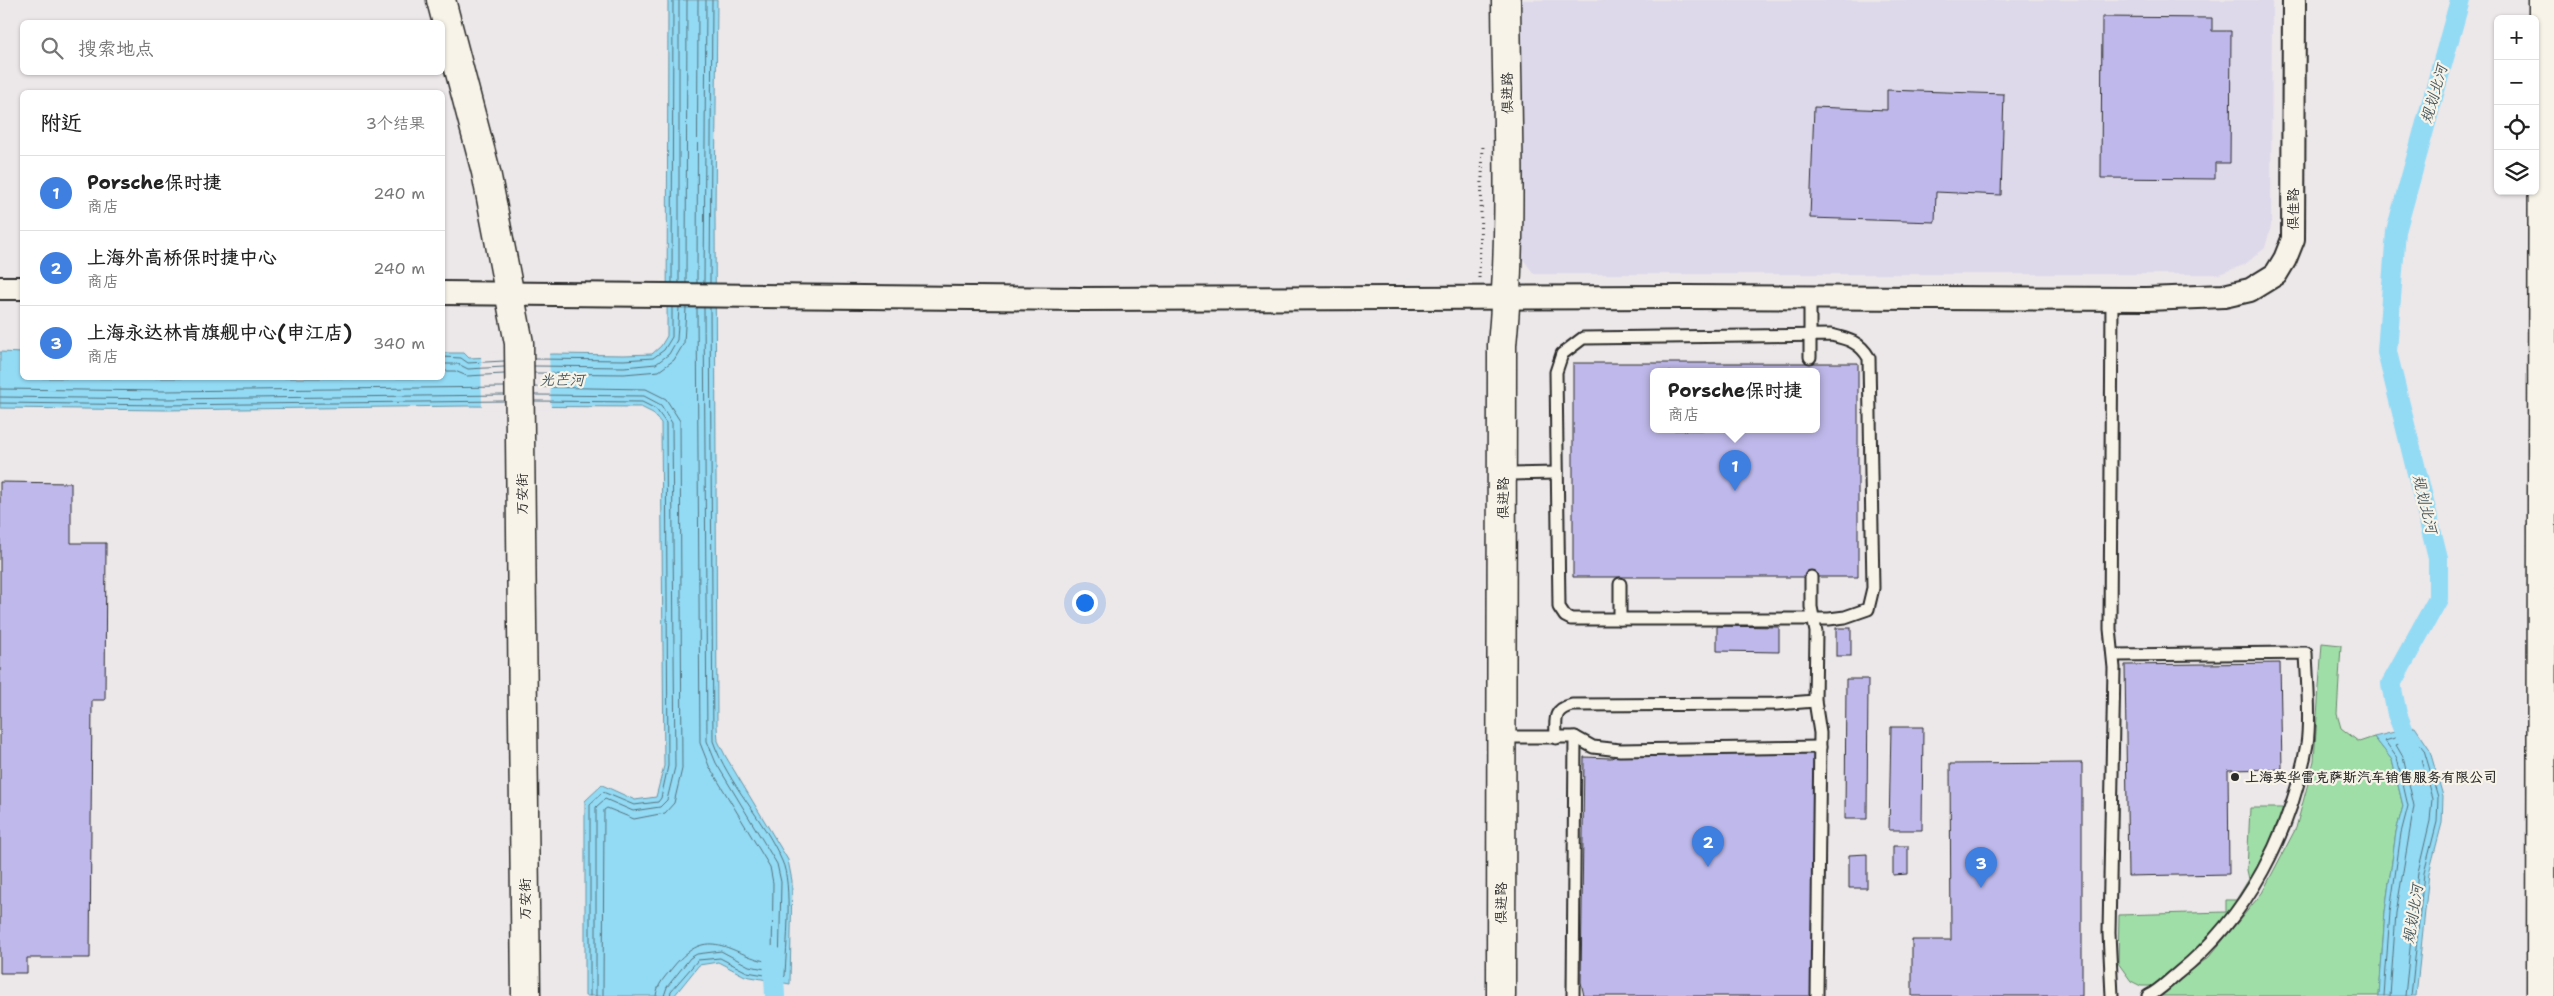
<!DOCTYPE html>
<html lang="zh">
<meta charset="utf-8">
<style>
:root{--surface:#fff;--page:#f6f6f6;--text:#222;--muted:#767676;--line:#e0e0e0;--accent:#111827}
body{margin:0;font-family:"Shantell Sans","LXGW WenKai TC",sans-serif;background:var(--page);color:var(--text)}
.controls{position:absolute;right:15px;top:15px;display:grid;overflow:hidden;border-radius:8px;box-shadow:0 1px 4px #0004}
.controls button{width:45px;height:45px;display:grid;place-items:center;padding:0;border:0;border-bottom:1px solid var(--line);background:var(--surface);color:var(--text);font:25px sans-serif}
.you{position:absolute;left:1084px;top:602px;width:18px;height:18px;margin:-12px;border:4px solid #fff;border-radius:50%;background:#1a73e8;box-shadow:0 0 0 8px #1a73e833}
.badge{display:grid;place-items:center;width:32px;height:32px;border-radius:50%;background:var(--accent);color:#fff;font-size:16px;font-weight:700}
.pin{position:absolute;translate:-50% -41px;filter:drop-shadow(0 1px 2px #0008)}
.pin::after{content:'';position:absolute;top:26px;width:18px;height:15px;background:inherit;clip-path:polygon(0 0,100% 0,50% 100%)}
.popup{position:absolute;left:1650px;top:368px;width:170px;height:65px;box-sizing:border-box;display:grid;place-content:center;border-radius:8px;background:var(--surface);filter:drop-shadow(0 1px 4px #0005);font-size:16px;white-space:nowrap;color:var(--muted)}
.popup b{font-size:19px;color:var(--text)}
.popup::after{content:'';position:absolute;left:50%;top:100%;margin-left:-10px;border:10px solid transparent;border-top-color:var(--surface)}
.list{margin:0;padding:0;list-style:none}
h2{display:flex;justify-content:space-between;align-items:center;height:65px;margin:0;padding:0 20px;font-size:21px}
h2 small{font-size:16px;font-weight:400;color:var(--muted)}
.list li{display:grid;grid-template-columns:32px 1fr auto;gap:15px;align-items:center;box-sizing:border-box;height:75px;padding:0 20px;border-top:1px solid var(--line)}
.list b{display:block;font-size:19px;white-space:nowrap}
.list p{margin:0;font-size:16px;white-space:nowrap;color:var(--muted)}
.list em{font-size:16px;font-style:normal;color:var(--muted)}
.icon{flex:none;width:28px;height:28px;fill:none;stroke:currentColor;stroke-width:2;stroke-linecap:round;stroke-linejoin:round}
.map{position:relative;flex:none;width:2554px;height:996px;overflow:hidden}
.search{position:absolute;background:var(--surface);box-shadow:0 1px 4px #0004;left:20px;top:20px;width:425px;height:55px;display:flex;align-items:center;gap:12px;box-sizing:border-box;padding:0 18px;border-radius:8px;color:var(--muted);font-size:19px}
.panel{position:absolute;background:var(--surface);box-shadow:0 1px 4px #0004;left:20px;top:90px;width:425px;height:290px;border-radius:8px}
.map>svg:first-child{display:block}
.built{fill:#ded9ea}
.green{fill:#9fdfa7;stroke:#658569}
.water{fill:#93dbf5;stroke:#6995a4}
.pier{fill:#ece7e9}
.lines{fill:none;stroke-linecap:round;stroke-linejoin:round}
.shore{stroke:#55717c;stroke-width:1}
.canal{stroke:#93dbf5;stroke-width:20}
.building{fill:#bfb9eb;stroke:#2b2b2b;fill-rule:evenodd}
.lane-casing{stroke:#2b2b2b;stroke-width:15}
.street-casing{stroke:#2b2b2b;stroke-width:26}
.secondary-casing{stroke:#2b2b2b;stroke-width:31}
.primary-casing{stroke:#2b2b2b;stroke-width:31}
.path{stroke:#2b2b2b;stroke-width:3;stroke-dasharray:1 4;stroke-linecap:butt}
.lane{stroke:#f7f3e8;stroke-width:11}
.street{stroke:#f7f3e8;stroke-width:22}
.secondary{stroke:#f7f3e8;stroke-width:28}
.primary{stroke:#f7f3e8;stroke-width:28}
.poi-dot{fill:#2b2b2b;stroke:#f7f3e8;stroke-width:2}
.labels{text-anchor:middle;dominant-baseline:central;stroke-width:4.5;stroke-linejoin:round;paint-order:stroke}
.street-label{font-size:14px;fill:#2b2b2b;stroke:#f7f3e8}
.poi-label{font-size:14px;font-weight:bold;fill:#2b2b2b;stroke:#f7f3e8;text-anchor:start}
.water-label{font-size:15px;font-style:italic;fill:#45575e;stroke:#f7f3e8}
</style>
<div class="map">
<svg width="2554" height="996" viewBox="0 0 2554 996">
<rect width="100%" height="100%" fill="#ece7e9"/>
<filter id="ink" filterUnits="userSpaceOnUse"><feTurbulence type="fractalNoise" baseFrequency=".02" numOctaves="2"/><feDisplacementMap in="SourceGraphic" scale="10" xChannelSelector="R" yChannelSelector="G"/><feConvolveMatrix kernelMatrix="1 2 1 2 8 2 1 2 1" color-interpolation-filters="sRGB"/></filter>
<g filter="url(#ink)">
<polygon class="built" points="1519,0 2272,0 2271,226 2265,248 2244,265 2219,274 1534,274 1520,255"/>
<g class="green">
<polygon points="2322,643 2341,645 2337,714 2341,728 2359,742 2374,737 2392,760 2403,806 2396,832 2385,912 2379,996 2158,996 2209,957 2262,893 2296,828 2314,761"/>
<polygon points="2250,808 2283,808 2271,848 2224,922 2177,969 2154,986 2141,986 2131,981 2118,963 2119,915 2226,912 2226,900 2236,900 2249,879 2247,870"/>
</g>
<g class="water">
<polygon points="668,0 717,0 715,214 717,726 718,741 726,757 788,860 792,881 790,984 745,976 718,962 699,965 674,996 585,996 585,801 602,785 635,800 656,797 664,766 661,423 653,413 641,407 465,406 165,410 0,408 0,352 22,353 22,378 442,378 443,353 464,353 469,358 554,354 624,355 652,354 661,346 667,336"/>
<polygon points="2415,727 2429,748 2443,796 2442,823 2429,873 2416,996 2379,996 2385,912 2396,832 2403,806 2392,760 2374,737"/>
</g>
<polygon class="pier" points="549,351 551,409 482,409 481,354"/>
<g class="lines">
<g class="shore">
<polyline points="672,283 673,0"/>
<polyline points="679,283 679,0"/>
<polyline points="686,283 687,0"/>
<polyline points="697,283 698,0"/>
<polyline points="704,283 706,0"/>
<polyline points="710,283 712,0"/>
<polyline points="442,357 461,358 468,363 504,361"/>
<polyline points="534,359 624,360 653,358 664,350 672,337 672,308"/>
<polyline points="442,364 458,364 468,369 504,367"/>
<polyline points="534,366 624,367 656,364 669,354 677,340 679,308"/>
<polyline points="442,371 455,371 467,376 504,374"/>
<polyline points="534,373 624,374 659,371 674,360 684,343 686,308"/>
<polyline points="534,387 646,389 666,399 680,421 682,769 674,803 665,813 634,819 607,808 604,810 603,996"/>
<polyline points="0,389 165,391 504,387"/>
<polyline points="535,395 644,396 661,405 672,423 675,767 667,800 660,807 633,811 605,799 596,807 596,996"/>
<polyline points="0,397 165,399 505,395"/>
<polyline points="535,401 642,402 656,409 666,423 668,766 661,798 658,802 634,805 603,792 590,804 590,996"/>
<polyline points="0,403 165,405 505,401"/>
<path d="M656,996C657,984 666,976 673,967C709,923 728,954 769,962L772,960L773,883L770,867L709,766L700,743L697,308"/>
<polyline points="664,996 667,987 690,958 697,954 721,951 749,966 776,971 779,969 781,882 777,864 716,763 707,741 704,308"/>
<path d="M670,996L671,991L698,960L720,958L747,972L783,978L785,976C786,948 793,884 782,861C764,819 728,784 713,741L710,308"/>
<polyline points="2384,996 2390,912 2401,833 2408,806 2397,758 2385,741 2411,733 2424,750 2438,797 2437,822 2424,873 2411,996"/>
<polyline points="2390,996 2396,913 2414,806 2403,757 2396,745 2409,740 2419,753 2432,798 2430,821 2418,872 2405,996"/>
</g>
<g class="canal">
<polyline points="2413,754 2397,714 2391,684 2438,599 2438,558 2387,352 2396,231 2460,0"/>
<polyline points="773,956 775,996"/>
</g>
</g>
<g class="building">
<polygon points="2102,17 2212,18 2212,31 2231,31 2230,163 2215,163 2215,179 2101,178"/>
<polygon points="1887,90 2004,94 2001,195 1936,192 1935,222 1810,218 1814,107 1887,110"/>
<path d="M1573,363H1858V577H1573ZM1654,372H1816V430H1654Z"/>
<polygon points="0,482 71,483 71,543 106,543 105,700 92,700 90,958 27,958 27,973 0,973"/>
<polygon points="1717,626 1779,627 1779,652 1717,651"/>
<rect x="1836" y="628" width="15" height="28"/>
<polygon points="2280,663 2282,769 2228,770 2229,874 2128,876 2125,665"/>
<polygon points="1846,679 1868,679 1867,819 1845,819"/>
<polygon points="1891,727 1923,727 1922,830 1889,830"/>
<polygon points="1624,753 1816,753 1816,996 1584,996 1581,982 1584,757 1611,758"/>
<polygon points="2082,763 2082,996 1912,996 1912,940 1951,940 1950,764"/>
<polygon points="1893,846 1908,846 1908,874 1893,875"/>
<polygon points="1867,854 1867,888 1849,888 1849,855"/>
</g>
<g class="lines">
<g class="lane-casing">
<g id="lane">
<path d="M1831,335C1848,339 1860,342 1869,358L1873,588L1868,609L1845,617L1829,619H1571L1565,616L1559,607L1556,372L1562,354L1583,338Z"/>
<polyline points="1810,357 1810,297"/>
<polyline points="1512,474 1557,473"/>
<polyline points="1811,577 1811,607 1816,632 1815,701 1820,733 1817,996"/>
<polyline points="1620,584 1620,619"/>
<path d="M2114,655L2306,653C2307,680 2311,718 2307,744C2291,832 2248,917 2178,973C2168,981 2159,991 2148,996"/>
<polyline points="1501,737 1575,737 1573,996"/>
<polyline points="1575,737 1593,747 1620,750 1820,747"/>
<path d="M1556,738C1556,720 1552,710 1572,705L1777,704L1815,701"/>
<polyline points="2112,996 2109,933 2114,668 2110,629 2112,299"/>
</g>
</g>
<g class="street-casing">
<g id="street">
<polyline points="0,288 22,288"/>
<polyline points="442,293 1080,299 1686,297 2146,299 2224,296 2250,290 2276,274 2285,259 2293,239 2294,0"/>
</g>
</g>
<g class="secondary-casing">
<g id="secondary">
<polyline points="441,0 486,172 519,343 526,996"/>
<path d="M1501,996L1502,345C1513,231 1507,115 1506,0"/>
</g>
</g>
<g class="primary-casing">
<polyline id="primary" points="2541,996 2543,0"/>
</g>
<polyline class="path" points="1479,278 1483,144"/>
<use href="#lane" class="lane"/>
<use href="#street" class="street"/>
<use href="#secondary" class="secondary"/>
<use href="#primary" class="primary"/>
</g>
</g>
<circle class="poi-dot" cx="2235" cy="777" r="5"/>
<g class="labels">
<g class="street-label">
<text transform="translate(1507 93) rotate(-91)">俱进路</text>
<text transform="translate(2293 209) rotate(-90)">俱佳路</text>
<text transform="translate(522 494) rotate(-90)">万安街</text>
<text transform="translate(1503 498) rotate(-90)">俱进路</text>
<text transform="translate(525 899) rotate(-90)">万安街</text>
<text transform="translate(1501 903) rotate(-90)">俱进路</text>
</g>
<g class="poi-label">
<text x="2245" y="777">上海英华雷克萨斯汽车销售服务有限公司</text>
</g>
<g class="water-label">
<text transform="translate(2434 94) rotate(-74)">规划北河</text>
<text x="562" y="380">光芒河</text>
<text transform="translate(2425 504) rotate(76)">规划北河</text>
<text transform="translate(2413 914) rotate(-81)">规划北河</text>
</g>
</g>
</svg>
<div class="controls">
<button>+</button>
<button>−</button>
<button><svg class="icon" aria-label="locate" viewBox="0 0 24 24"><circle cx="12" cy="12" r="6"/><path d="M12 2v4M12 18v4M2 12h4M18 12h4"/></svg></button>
<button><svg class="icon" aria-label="layers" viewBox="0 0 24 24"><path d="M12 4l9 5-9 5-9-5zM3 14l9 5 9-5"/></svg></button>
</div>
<div class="you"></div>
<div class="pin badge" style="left:1735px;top:491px;background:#3f7fe0">1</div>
<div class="popup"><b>Porsche保时捷</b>商店</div>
<div class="pin badge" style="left:1708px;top:867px;background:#3f7fe0">2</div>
<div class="pin badge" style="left:1981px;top:888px;background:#3f7fe0">3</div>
<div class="search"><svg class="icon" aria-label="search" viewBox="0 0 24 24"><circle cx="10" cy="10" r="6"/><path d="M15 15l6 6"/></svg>搜索地点</div>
<section class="panel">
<h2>附近<small>3个结果</small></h2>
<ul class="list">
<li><span class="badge" style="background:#3f7fe0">1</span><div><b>Porsche保时捷</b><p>商店</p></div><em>240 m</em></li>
<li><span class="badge" style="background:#3f7fe0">2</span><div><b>上海外高桥保时捷中心</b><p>商店</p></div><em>240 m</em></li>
<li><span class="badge" style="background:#3f7fe0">3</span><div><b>上海永达林肯旗舰中心(申江店)</b><p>商店</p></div><em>340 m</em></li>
</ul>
</section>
</div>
